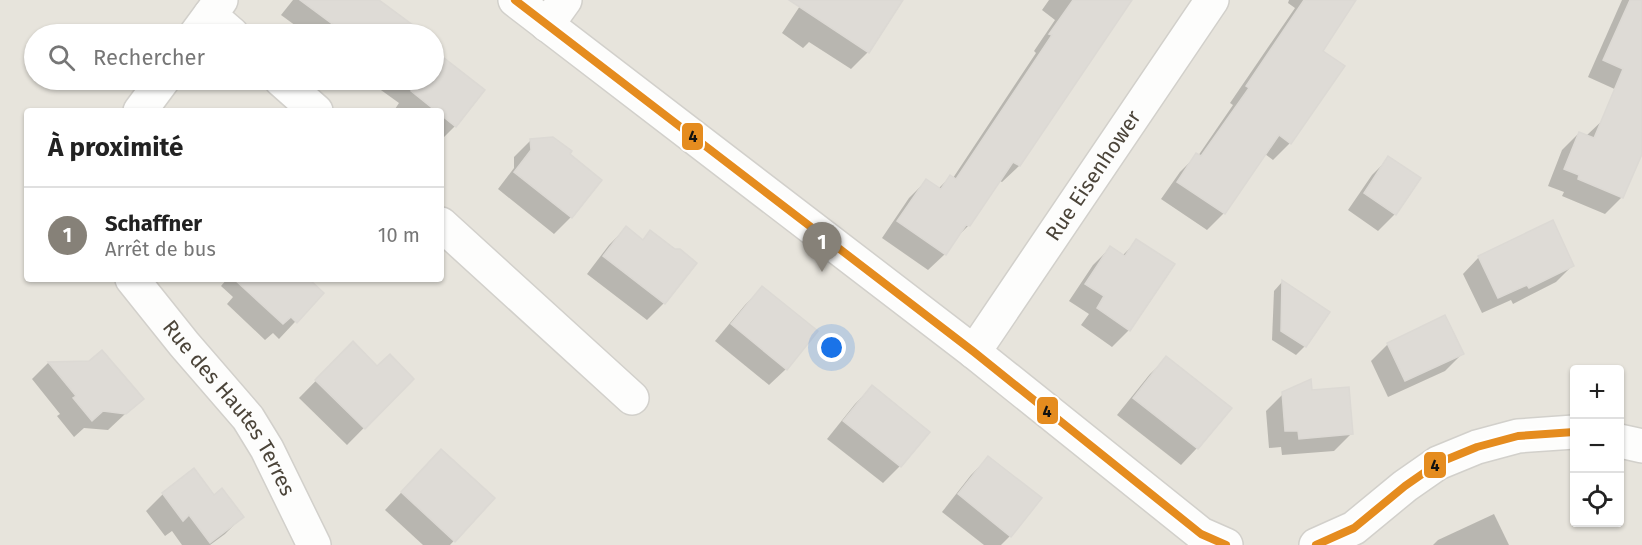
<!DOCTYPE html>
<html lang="fr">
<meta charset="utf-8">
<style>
:root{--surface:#fff;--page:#f6f6f6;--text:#222;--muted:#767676;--line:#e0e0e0;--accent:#868178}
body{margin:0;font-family:"Fira Sans",sans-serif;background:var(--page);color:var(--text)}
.controls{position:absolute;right:18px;bottom:18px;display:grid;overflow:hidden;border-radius:6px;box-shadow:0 2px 4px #0004}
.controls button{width:54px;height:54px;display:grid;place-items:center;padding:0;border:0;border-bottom:2px solid var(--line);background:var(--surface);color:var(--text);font:30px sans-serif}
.you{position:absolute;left:832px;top:348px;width:21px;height:21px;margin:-15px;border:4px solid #fff;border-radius:50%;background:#1a73e8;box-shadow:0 0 0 9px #1a73e833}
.badge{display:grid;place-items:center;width:39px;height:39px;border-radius:50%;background:var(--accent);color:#fff;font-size:20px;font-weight:700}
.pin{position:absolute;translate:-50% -50px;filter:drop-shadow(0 2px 3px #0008)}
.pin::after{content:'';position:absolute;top:32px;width:21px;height:18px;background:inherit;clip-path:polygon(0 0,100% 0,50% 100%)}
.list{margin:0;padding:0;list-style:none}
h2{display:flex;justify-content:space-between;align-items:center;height:78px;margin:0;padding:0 24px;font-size:26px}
h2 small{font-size:20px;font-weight:400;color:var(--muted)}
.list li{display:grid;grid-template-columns:39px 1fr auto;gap:18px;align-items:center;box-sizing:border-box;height:96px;padding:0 24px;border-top:2px solid var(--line)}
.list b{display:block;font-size:22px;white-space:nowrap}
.list p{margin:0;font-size:20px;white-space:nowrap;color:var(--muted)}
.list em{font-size:20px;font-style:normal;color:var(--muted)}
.icon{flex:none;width:33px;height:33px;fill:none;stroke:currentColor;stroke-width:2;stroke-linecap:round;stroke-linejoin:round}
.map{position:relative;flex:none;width:1642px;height:545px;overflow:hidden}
.search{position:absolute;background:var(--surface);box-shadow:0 2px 4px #0004;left:24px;top:24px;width:420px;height:66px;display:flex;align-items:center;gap:15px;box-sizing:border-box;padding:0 21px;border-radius:33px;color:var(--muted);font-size:22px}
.panel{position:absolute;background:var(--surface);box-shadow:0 2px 4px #0004;left:24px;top:108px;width:420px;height:174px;border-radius:6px}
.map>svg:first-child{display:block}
.residential{fill:#e7e4dc;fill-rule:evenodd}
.shadow{fill:#0003}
.building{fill:#dedbd6;stroke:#dcd9d4;stroke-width:1.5}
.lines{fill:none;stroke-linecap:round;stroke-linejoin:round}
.minor-casing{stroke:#d2d0cb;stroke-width:36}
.minor{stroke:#fdfdfc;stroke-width:33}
.bus-1-casing{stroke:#fff;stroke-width:12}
.bus-1{stroke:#e58c1f;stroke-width:8}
.labels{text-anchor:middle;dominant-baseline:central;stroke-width:4.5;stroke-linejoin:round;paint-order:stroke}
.street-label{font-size:21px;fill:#4b4439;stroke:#fff}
.line-badge{stroke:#fff;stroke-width:2}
.pale-badge-label{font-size:16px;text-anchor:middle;font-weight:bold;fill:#111}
</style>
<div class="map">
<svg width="1642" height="545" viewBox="0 0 1642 545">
<rect width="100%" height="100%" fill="#f4f2ee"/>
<path class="residential" d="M0,0H1642V545H0ZM34,34H434V80H34ZM27,111H441V279H27ZM1574,370H1620V522H1574Z"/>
<g class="shadow">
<polygon points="293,0 376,0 413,34 307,34 281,15"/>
<polygon points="804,0 863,0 890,18 868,52 851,69 809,42 803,48 782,33"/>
<polygon points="1049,0 1123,0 1128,3 1019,166 1002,182 1000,181 969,225 954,240 945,254 928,270 882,238 909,198 926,181 938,189 950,177 953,178 1036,53 1034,51 1055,20 1042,10"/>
<polygon points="1289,0 1354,0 1320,52 1290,143 1273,160 1265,154 1224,213 1207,230 1161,199 1180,172 1197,155 1198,156 1233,105 1230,103 1295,8 1288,3"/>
<polygon points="1622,0 1642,0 1642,85 1630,96 1588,77"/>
<polygon points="434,51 483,90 455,126 441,140 441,111 398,111 395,109 399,103 367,80 434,80"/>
<polygon points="1604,119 1642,135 1642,151 1622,197 1605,214 1562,196 1564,192 1548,186 1562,150 1579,133 1586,136"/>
<polygon points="531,140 571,217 554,234 498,189 514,168 514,157"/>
<polygon points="1389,158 1395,214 1378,231 1348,210 1372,175"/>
<polygon points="626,228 642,241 650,232 695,263 664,303 647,320 587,274 609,245"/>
<polygon points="1137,241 1173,264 1129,330 1112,347 1081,325 1089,314 1069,301 1093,265 1110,248 1122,256"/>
<polygon points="1479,257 1572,266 1556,282 1513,304 1511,300 1482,313 1463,274"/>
<polygon points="227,279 307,279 322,293 279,339 273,333 265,340 227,304 233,297 221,286"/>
<polygon points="1282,282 1328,312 1305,346 1296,355 1272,340 1274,291"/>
<polygon points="762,288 786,369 769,385 715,341 745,305"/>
<polygon points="353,343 377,368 412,379 347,445 299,398"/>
<polygon points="1388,344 1462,354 1445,371 1388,397 1371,361"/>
<polygon points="1167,358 1197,448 1181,465 1117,415 1150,374"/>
<polygon points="90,362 142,398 108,430 84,428 74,437 57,416 60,414 32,379 48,363"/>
<polygon points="872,387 928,432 900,466 883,483 827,439 855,404"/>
<polygon points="1311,391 1351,434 1334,451 1282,455 1281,447 1269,448 1266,411 1283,394"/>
<polygon points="988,458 1010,536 1001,545 984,545 942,512 971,475"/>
<polygon points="424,468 493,498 450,545 423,545 385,510"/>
<polygon points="163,494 214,497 242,517 225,534 210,545 182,545 172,531 165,536 146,511"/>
<polygon points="1494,514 1509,545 1433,545 1438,540"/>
</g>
<g class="building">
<polygon points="300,0 379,0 425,34 346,34"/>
<polygon points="789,0 903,0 869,53"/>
<polygon points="1073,0 1132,0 1020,166 1013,162 970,226 966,225 946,255 897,221 926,179 941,189 950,175 956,179 1052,35 1049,34"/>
<polygon points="1304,0 1356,0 1323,51 1345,66 1291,144 1279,135 1225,214 1177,182 1196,153 1201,156 1249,88 1246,86"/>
<polygon points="1630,0 1642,0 1642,154 1623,198 1578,179 1579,175 1564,169 1579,132 1594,138 1623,69 1603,60"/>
<polygon points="439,54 485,90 456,127 441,115 441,111 436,111 411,91 420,80 434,80 434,61"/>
<polygon points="553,137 572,151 570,154 602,180 572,218 514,172 531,150 530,139"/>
<polygon points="1388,156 1421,178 1396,215 1364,193"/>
<polygon points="1553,220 1574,266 1529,288 1527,285 1498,298 1478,256"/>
<polygon points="626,226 643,240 650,230 675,249 680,249 697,263 665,304 603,256"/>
<polygon points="1136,239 1175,264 1130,331 1097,308 1104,296 1085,284 1110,246 1125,256"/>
<polygon points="234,279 309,279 324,293 297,323 291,317 283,324"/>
<polygon points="1282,280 1330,312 1306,347 1281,331"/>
<polygon points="762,286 818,331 787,370 731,324"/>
<polygon points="1445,315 1464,354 1405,381 1387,343"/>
<polygon points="353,341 377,366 390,354 414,379 365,429 315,380"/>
<polygon points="102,350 144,399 126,414 103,411 92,421 73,398 76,396 48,362 89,361"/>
<polygon points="1166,356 1232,408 1198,449 1133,398"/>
<polygon points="1311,379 1312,390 1349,387 1353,434 1299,439 1298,431 1285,431 1282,392"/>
<polygon points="872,385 930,432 901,467 843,421"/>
<polygon points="441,449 495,498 455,542 401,492"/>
<polygon points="988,456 1042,498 1011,537 958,494"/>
<polygon points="194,468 214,495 222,488 244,517 210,543 189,515 183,521 162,493"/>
</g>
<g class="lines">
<g class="minor-casing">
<g id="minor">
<polyline points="515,0 974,352 1201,534 1226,545"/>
<polyline points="210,15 232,34"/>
<polyline points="547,25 565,0"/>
<polyline points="196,34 221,0"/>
<polyline points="281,80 316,111"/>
<polyline points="140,111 163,80"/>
<polyline points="441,224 632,398"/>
<path id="s1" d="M132,279L184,344L248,418L267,449L314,545"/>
<path id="s2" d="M974,352L1212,0"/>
<polyline points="1620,441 1642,446"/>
<polyline points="1316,545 1354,528 1405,486 1438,463 1477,447 1518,436 1574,432"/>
</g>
</g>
<use href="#minor" class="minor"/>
<g class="bus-1-casing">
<g id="bus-1">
<polyline points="515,0 974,352 1201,534 1226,545"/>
<polyline points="1316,545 1354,528 1405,486 1438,463 1477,447 1518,436 1574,432"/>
</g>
</g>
<use href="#bus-1" class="bus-1"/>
</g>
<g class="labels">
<g class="street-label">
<text stroke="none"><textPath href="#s2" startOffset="213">Rue Eisenhower</textPath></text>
<text stroke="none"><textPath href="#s1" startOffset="162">Rue des Hautes Terres</textPath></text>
</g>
</g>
<g class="line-badge">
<rect x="681" y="122" width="23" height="29" rx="6" fill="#e58c1f"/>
<rect x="1036" y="396" width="23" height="29" rx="6" fill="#e58c1f"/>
<rect x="1423" y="451" width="24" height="28" rx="6" fill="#e58c1f"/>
</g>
<g class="pale-badge-label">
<text x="693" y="142">4</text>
<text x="1047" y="417">4</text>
<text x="1435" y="471">4</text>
</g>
</svg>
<div class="controls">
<button>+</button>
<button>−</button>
<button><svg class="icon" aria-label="locate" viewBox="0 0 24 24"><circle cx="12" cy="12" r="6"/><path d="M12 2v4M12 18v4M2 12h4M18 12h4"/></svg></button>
</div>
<div class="you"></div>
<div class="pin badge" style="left:822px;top:272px">1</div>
<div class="search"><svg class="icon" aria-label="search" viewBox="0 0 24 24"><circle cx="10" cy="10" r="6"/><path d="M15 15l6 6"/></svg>Rechercher</div>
<section class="panel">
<h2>À proximité<small></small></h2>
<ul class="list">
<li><span class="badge">1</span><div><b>Schaffner</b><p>Arrêt de bus</p></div><em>10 m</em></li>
</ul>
</section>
</div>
